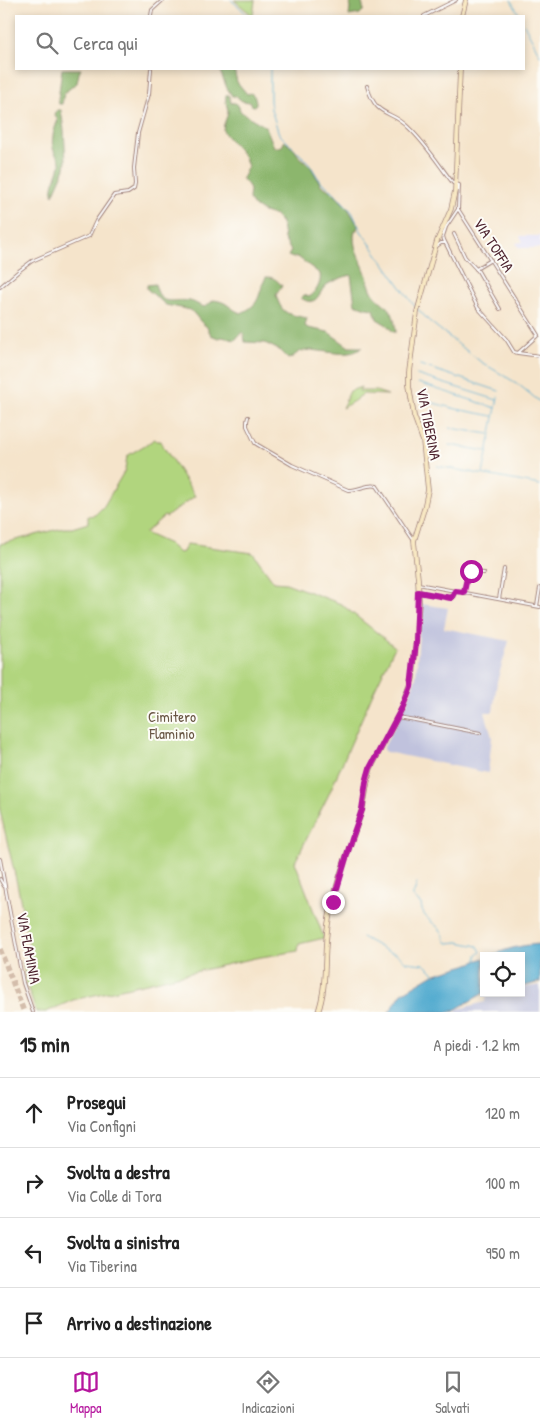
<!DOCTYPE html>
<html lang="it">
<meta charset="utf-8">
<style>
:root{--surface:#fff;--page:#f2f2f2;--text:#222;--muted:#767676;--line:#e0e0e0;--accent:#b5179e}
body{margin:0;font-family:"Patrick Hand",sans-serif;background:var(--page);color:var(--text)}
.controls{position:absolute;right:15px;bottom:15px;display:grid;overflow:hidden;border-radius:0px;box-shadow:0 2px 8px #0003}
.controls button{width:45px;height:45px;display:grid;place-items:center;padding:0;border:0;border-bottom:1px solid var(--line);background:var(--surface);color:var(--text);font:25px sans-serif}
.stop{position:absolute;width:15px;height:15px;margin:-11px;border:4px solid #b5179e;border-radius:50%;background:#fff}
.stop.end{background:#b5179e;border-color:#fff;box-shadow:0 1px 5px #0008}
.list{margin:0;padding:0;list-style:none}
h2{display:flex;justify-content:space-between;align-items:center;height:65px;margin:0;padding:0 20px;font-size:21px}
h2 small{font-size:16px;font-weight:400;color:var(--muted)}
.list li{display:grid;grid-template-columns:32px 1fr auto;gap:15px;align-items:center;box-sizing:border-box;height:70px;padding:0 20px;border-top:1px solid var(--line)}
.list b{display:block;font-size:19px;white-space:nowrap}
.list p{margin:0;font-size:16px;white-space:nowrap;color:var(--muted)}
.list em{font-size:16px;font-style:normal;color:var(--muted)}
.icon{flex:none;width:28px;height:28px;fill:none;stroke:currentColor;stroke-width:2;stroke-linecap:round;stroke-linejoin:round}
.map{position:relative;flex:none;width:540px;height:1012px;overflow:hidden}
.search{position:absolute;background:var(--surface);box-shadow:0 2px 8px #0003;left:15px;right:15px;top:15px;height:55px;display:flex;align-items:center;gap:12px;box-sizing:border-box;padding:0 18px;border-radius:0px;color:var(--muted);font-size:19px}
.sheet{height:345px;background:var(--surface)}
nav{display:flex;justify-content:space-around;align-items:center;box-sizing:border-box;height:70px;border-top:1px solid var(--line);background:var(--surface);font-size:14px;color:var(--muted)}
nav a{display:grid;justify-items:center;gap:2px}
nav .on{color:var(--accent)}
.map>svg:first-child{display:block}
.built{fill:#d9d6f7}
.industrial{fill:#c0c2dd}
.green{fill:#b1d57e;stroke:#7e7a54}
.forest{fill:#8cb66d;stroke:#6b6a4c}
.water{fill:#51aacf;stroke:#4e647d}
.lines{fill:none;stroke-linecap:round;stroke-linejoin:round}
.stream{stroke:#51aacf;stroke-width:1}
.highway-tunnel{stroke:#d3bdab;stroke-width:5.5;stroke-dasharray:5.5 3;stroke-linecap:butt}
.street-casing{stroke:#a0827b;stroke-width:4}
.secondary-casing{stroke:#a0827b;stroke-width:5.5}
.street{stroke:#fff;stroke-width:2}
.secondary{stroke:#f8e8c3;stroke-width:4}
.route{stroke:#b5179e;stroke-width:6}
.labels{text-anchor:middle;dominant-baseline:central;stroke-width:4;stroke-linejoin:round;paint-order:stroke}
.street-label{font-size:15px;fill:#4a1f2b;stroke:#fdfcf7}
.park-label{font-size:15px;fill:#695644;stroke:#fdfcf7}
</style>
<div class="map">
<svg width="540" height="1012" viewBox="0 0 540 1012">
<rect width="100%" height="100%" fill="#fdfcf7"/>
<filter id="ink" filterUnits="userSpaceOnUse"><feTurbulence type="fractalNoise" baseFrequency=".02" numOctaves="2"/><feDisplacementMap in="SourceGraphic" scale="10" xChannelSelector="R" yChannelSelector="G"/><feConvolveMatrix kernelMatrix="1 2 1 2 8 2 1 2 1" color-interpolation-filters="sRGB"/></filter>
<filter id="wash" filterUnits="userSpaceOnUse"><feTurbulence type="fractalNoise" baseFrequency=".0096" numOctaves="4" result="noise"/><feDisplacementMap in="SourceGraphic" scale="20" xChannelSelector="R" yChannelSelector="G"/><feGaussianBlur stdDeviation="1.12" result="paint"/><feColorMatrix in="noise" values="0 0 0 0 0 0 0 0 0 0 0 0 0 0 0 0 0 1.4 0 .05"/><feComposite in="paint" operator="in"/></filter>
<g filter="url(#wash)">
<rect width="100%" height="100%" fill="#f5e4cb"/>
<polygon class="built" points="520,236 540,236 540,248 519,248 516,243 523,242"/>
<g class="industrial">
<polygon points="421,604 448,608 444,628 509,641 497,681 493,712 485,712 492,737 488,773 386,752 384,751 384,747 407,703 416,677"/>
<polygon points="540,985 540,1012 455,1012 458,1009 485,1002 488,993 521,993 521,988"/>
</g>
<g class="green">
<polygon points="234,0 255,0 253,16"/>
<polygon points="361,387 359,391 376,391 388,395 363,394 354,401 342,408 350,391"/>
<polygon points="155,439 156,441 160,441 195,496 166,517 164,516 145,533 169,544 179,553 183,552 187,544 253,553 274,582 286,583 341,604 395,647 372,695 328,796 295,862 324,938 299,944 298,951 255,958 73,1000 46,1012 36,1012 26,983 23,962 32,961 18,888 0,811 0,544 63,528 72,528 88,523 88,516 95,515 104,506 125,470 127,456"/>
</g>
<g class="forest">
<polygon points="351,0 361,0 364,10 360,14 349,16"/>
<polygon points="62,69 81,69 79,73 77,83 64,93 62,104 59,104 58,100"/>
<path d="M219,69H234L237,82L247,94L251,93C255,96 256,99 256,104L254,106L251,105L250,102L242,101L236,96H232L227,88Z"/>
<path d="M226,95H229L231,103C239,102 238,107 241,112L266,127L274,147H280L283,145L284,141L294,149L298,155L311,167L321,185L331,191L347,207L358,225L357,230H355C351,246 360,257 365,271C368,278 369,287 373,293C378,301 388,305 392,313C395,319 395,326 396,332H393L387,325L377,319L374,309L366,308L355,304L351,275C343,277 335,280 328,284C318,291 318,309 301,298L304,295L309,297C316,293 322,282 320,274L298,257L293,258L288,256L291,251L284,239L282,223L276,216L264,212L254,206L249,199L250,190L248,185L242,179L248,166C246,163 246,159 243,155C239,149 224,135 223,130C223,123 228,117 228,111C227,105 225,101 226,95Z"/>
<path d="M58,110H61L64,130L66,161L65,168L53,195C51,183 58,176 60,165C61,159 56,156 54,151C50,142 54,129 58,120L55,116L56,111Z"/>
<path d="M266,277C274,277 277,280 282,286L276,295C282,315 288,314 307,318L305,326L308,328L328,332L349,347H362C349,361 319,347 302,351C296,352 294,358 288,359L279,350L265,343L245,342L244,334L242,332L235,340L222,337L218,338L211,335L207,327L201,322L191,310L166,305L147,289V285L155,284C161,309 171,298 190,301C195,302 199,306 205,307L214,300C229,302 229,309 241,313C262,304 257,295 266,277Z"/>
</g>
<g class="water">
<path d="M540,944V982L521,987V956H492C506,948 524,945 540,944Z"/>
<polygon points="484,958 484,993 451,1012 389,1012 402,993 432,975 466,965"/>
</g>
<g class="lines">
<g class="stream">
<path d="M231,0C237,5 243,10 248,16"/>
<polyline points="511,0 520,16"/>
<polyline points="524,24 540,55"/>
<polyline points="270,69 270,100 271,109 279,134 309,163 320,181 333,191 352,212 361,231 413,304 429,321 481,362 518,384 540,402"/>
<polyline points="420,365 499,391"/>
<polyline points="417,375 497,400"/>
<polyline points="418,383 496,408"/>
<polyline points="430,402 456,409 493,416"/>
<polyline points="450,428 489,434"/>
<polyline points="449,445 486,451"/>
<polyline points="437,466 540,485"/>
<polyline points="483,474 498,397"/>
<polyline points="414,893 417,883"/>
<path d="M413,894V897L421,904C422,922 438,921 444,936"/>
<polyline points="362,937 387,951 397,954 406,962 423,964 430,969 434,974"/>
<polyline points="444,938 445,941 448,943 458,942 478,946 481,952 477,955 477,960"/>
</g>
</g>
</g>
<g filter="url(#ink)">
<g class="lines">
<polyline class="highway-tunnel" points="0,949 24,1012"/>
<g class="street-casing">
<g id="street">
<polyline points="151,16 152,10 163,0"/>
<polyline points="424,16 456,0"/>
<path d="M367,86C377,120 390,108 409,128C426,144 439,165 453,183L459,185L458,209L446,227L443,236L444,240L478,308L506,339L514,352L518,353L538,335L458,209"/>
<polyline points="454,234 465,257 478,271 500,309"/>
<polyline points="437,246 441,243 445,243"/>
<polyline points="476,269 491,260"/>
<polyline points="0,287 20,270 32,261 89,236 96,221 114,195 128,193 134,189 135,184 134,168 138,133 149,94 151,69"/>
<polyline points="518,353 540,356"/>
<path d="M248,417L247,421V426L255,443L258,445L292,465L348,490C358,491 368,483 377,486L414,541"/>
<polyline points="418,584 540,607"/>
<polyline points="420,592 450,598 453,597 455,591"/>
<polyline points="463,592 469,572 484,573"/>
<polyline points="499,599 504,569"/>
<polyline points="537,606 540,588"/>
<polyline points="397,717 415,720 480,733"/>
<polyline points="0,859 23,983 33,1012"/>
<polyline points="0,879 4,886"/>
</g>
</g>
<g class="secondary-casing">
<g id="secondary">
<polyline points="462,16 466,0"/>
<path d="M318,1012C328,984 323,953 328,924C334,886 349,850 361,813C366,799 366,783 371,768L403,706L413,678L419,602L418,579L414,541L424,509L428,490L423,441L414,416L409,385V372L417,312L437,241L451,209L455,191L460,69"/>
</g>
</g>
<use href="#street" class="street"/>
<use href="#secondary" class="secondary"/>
</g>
</g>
<g class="lines" filter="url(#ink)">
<polyline class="route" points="333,902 352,838 362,810 366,782 370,768 403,706 411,686 416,642 418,592 451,598 455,591 464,592 468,573 471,571"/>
</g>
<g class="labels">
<g class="street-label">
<text transform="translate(494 245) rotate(57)">VIA TOFFIA</text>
<text transform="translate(429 424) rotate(79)">VIA TIBERINA</text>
<text transform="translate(29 948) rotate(79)">VIA FLAMINIA</text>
</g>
<g class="park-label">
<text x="172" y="716">Cimitero<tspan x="172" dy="17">Flaminio</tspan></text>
</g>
</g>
</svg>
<div class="controls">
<button><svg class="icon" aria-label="locate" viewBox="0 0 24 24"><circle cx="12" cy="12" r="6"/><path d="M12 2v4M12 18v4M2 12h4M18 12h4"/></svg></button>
</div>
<div class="stop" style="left:471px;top:571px"></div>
<div class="stop end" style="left:333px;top:902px"></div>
<div class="search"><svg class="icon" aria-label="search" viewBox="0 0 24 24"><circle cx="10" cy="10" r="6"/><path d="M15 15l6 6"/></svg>Cerca qui</div>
</div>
<section class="sheet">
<h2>15 min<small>A piedi · 1.2 km</small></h2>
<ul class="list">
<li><svg class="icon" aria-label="ahead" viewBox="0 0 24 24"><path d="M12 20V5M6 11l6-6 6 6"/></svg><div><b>Prosegui</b><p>Via Configni</p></div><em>120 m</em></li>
<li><svg class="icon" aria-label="right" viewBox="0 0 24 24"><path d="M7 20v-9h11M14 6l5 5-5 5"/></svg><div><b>Svolta a destra</b><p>Via Colle di Tora</p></div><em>100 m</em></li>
<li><svg class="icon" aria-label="left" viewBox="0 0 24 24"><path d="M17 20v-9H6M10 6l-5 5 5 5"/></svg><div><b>Svolta a sinistra</b><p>Via Tiberina</p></div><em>950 m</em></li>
<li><svg class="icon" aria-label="arrive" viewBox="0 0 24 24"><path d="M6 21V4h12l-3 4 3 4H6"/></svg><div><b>Arrivo a destinazione</b></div></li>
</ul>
</section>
<nav>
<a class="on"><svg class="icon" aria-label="map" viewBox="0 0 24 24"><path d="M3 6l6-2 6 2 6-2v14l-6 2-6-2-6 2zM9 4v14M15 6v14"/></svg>Mappa</a>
<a><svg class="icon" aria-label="directions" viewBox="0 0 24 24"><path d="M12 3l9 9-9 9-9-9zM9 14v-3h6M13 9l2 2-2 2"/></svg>Indicazioni</a>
<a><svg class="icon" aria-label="saved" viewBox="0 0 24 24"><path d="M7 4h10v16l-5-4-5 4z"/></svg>Salvati</a>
</nav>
